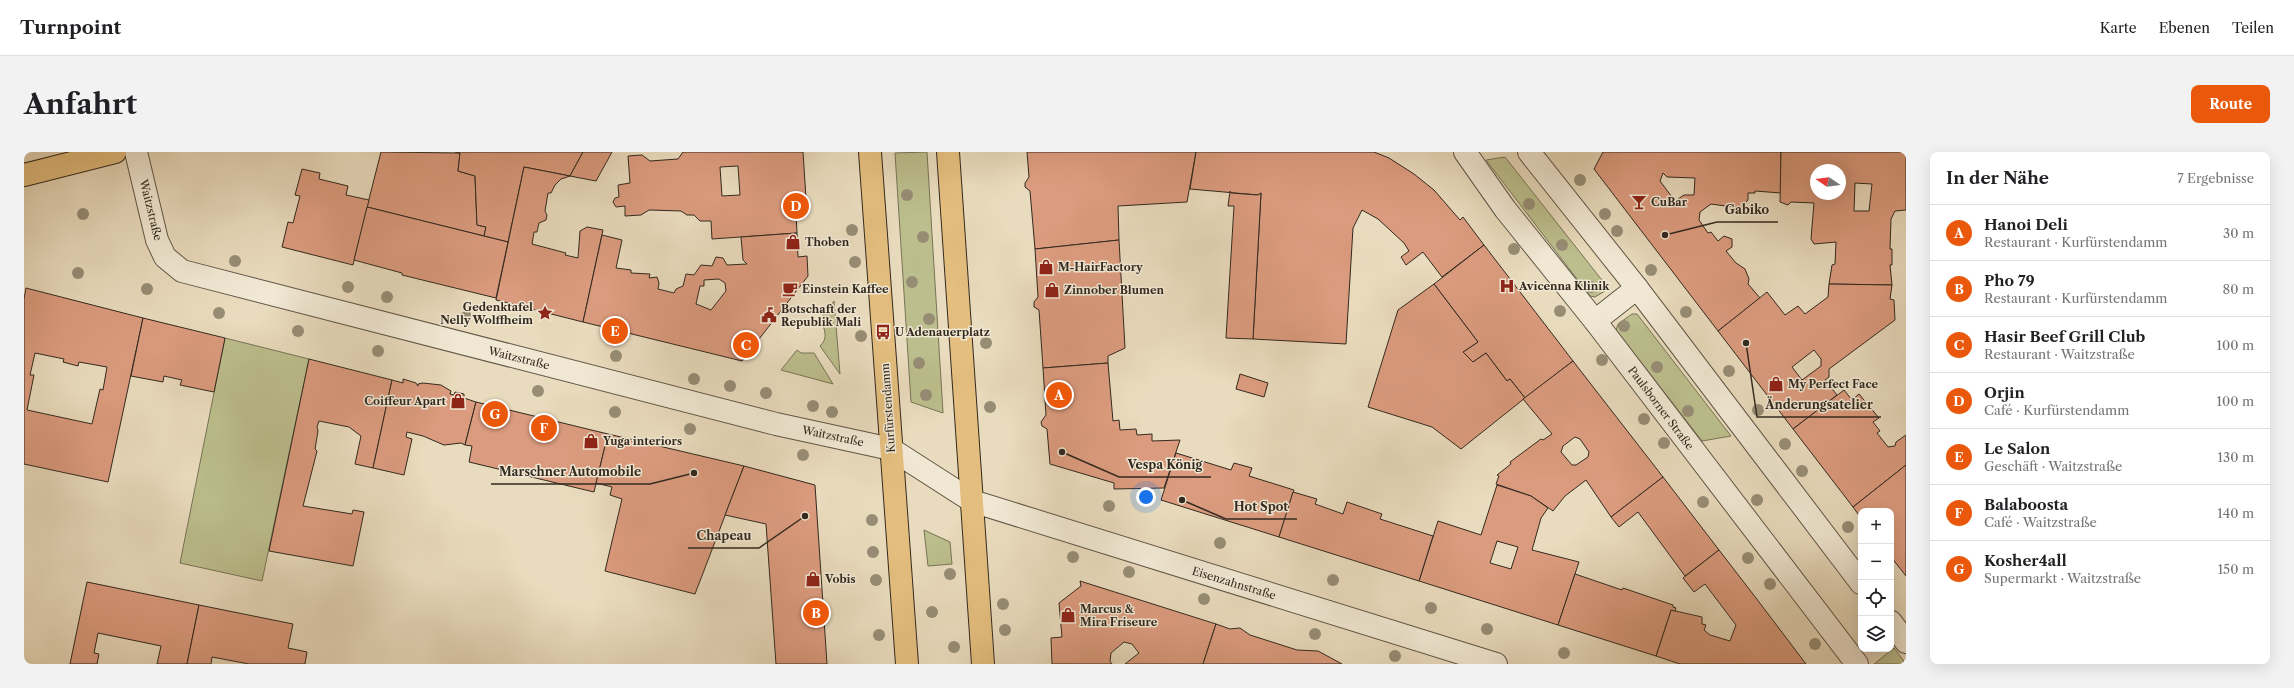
<!DOCTYPE html>
<html lang="de">
<meta charset="utf-8">
<style>
:root{--surface:#fff;--page:#f2f2f2;--text:#202124;--muted:#757577;--line:#e0e0e0;--accent:#ea580c}
body{margin:0;font-family:"Libre Caslon Text",serif;background:var(--page);color:var(--text)}
.controls{position:absolute;right:12px;bottom:12px;display:grid;overflow:hidden;border-radius:8px;box-shadow:0 4px 16px #0002}
.controls button{width:36px;height:36px;display:grid;place-items:center;padding:0;border:0;border-bottom:1px solid var(--line);background:var(--surface);color:var(--text);font:20px sans-serif}
.compass{position:absolute;left:1786px;top:12px;width:36px;height:36px;border-radius:50%;background:var(--surface);box-shadow:0 4px 16px #0002;rotate:283deg}
.you{position:absolute;left:1122px;top:345px;width:14px;height:14px;margin:-10px;border:3px solid #fff;border-radius:50%;background:#1a73e8;box-shadow:0 0 0 6px #1a73e833}
.badge{display:grid;place-items:center;width:26px;height:26px;border-radius:50%;background:var(--accent);color:#fff;font-size:13px;font-weight:700}
.pin{position:absolute;translate:-50% -50%;border:2px solid #fff;box-shadow:0 1px 4px #0006}
.list{margin:0;padding:0;list-style:none}
h2{display:flex;justify-content:space-between;align-items:center;height:52px;margin:0;padding:0 16px;font-size:17px}
h2 small{font-size:13px;font-weight:400;color:var(--muted)}
.list li{display:grid;grid-template-columns:26px 1fr auto;gap:12px;align-items:center;box-sizing:border-box;height:56px;padding:0 16px;border-top:1px solid var(--line)}
.list b{display:block;font-size:15px;white-space:nowrap}
.list p{margin:0;font-size:13px;white-space:nowrap;color:var(--muted)}
.list em{font-size:13px;font-style:normal;color:var(--muted)}
.icon{flex:none;width:22px;height:22px;fill:none;stroke:currentColor;stroke-width:2;stroke-linecap:round;stroke-linejoin:round}
.map{position:relative;flex:none;width:1882px;height:512px;overflow:hidden;border-radius:8px}
header{display:flex;align-items:center;gap:24px;box-sizing:border-box;height:56px;padding:0 20px;background:var(--surface);border-bottom:1px solid var(--line)}
header strong{font-size:19px}
nav{display:flex;gap:22px;margin-inline-start:auto;font-size:14px}
.intro{display:flex;align-items:center;justify-content:space-between;box-sizing:border-box;height:96px;padding:0 24px}
h1{margin:0;font-size:28px}
.button{padding:10px 18px;border-radius:8px;background:var(--accent);color:#fff;font-size:14px;font-weight:700}
main{display:flex;gap:24px;padding:0 24px}
aside{flex:1;background:var(--surface);border-radius:8px;box-shadow:0 4px 16px #0002}
.map>svg:first-child{display:block}
.green{fill:#bcbe8d;stroke:#777456}
.building{fill:#db9b7e;stroke:#32291f;fill-rule:evenodd}
.lines{fill:none;stroke-linecap:round;stroke-linejoin:round}
.minor-casing{stroke:#605646;stroke-width:24}
.major-casing{stroke:#32291f;stroke-width:24}
.minor{stroke:#f1e8d4;stroke-width:22}
.major{stroke:#e4be7e;stroke-width:22}
.tree{fill:#978d75}
.labels{text-anchor:middle;dominant-baseline:central;stroke-width:3;stroke-linejoin:round;paint-order:stroke}
.poi-label{font-size:11px;font-weight:bold;fill:#32291f;stroke:#f1e8d4;text-anchor:start}
.street-label{font-size:11px;fill:#32291f;stroke:#f1e8d4}
.leader{fill:none;stroke:#32291f;stroke-width:1.5}
.callout-dot{fill:#32291f;stroke:#f1e8d4;stroke-width:1.5}
.callout-label{font-size:12px;text-anchor:middle;font-weight:bold;fill:#32291f;stroke:#f1e8d4;stroke-width:3;stroke-linejoin:round;paint-order:stroke}
</style>
<header>
<strong>Turnpoint</strong>
<nav><a>Karte</a><a>Ebenen</a><a>Teilen</a></nav>
</header>
<div class="intro"><h1>Anfahrt</h1><a class="button">Route</a></div>
<main>
<div class="map">
<svg width="1882" height="512" viewBox="0 0 1882 512">
<rect width="100%" height="100%" fill="#e9dbbd"/>
<filter id="stains"><feTurbulence type="fractalNoise" baseFrequency=".005" numOctaves="4"/><feColorMatrix values="0 0 0 0 .2 0 0 0 0 .09 0 0 0 0 .02 0 0 0 .5 -.17"/></filter>
<radialGradient id="worn" r=".72"><stop offset=".6" stop-color="#630" stop-opacity="0"/><stop offset="1" stop-color="#630" stop-opacity=".3"/></radialGradient>
<g class="green">
<polygon points="903,0 919,261 887,250 871,1"/>
<polygon points="1481,5 1581,132 1581,139 1571,145 1566,144 1462,8"/>
<path d="M810,149L816,222L796,194C804,187 801,179 798,171L795,169Z"/>
<polygon points="1608,162 1613,162 1707,284 1678,289 1592,178 1594,172"/>
<polygon points="201,186 285,207 238,429 156,411"/>
<polygon points="773,198 777,201 790,201 809,232 757,218"/>
<polygon points="900,378 926,390 928,412 904,414"/>
<polygon points="1870,496 1882,512 1850,512"/>
</g>
<g class="building">
<polygon points="357,0 436,1 434,19 451,24 453,73 462,75 460,84 343,55"/>
<polygon points="431,0 559,0 546,24 500,15 484,90 460,84 462,75 453,73 451,24 434,19 436,1"/>
<polygon points="559,0 588,0 572,29 546,24"/>
<path d="M659,0H779L783,61L772,62L773,81L688,87L687,69H676L670,63H663L657,59L625,58L617,63L601,64V54L592,55L589,50L591,46L595,45L594,33L606,31L604,4L618,3L626,9L654,7ZM714,14L716,43L698,44L696,15Z"/>
<polygon points="1003,0 1172,0 1163,50 1094,54 1095,88 1011,97 1006,39 1001,35 1001,31 1005,25"/>
<polygon points="1172,0 1350,0 1365,6 1390,22 1410,38 1436,68 1439,65 1460,93 1418,125 1399,100 1382,113 1377,105 1385,99 1380,91 1354,67 1338,58 1329,76 1322,192 1229,187 1237,41 1234,43 1166,37"/>
<path d="M1579,0H1757V41L1731,39V41H1724V48L1716,56L1687,52L1676,60L1675,68L1684,81L1687,80L1694,89L1700,84L1708,87V95L1702,99L1712,111L1721,117L1725,127L1724,132L1736,146L1694,179L1570,17ZM1639,21L1643,25L1671,26L1670,43H1660L1651,49L1636,29Z"/>
<path d="M1757,0H1882V58L1871,59L1867,67L1866,97H1868V113H1866L1868,133L1805,132L1808,113L1811,112L1812,90L1790,92L1787,87L1790,51L1767,50L1764,53L1756,50ZM1792,18H1816V42H1792ZM1831,31L1848,32L1845,59H1830Z"/>
<polygon points="500,15 546,24 537,27 531,33 527,41 524,41 521,59 523,63 522,68 515,71 513,80 510,80 508,92 542,101 541,103 554,106 556,79 563,75 579,78 559,170 472,148"/>
<polygon points="278,17 296,21 295,27 324,34 322,43 345,48 329,113 258,95 264,70 269,71 276,44 271,43"/>
<polygon points="1206,39 1207,41 1234,43 1237,41 1229,187 1202,186 1210,54 1204,54"/>
<polygon points="343,55 484,90 472,146 378,123 378,121 330,108"/>
<path d="M773,81L774,105L783,104L784,124L718,209L559,170L578,83L598,88L592,116L607,118V121L626,122L625,126L633,125L635,131L634,137L650,141L652,137L659,134L662,122L670,123L677,113L688,114L692,105L699,106L703,113L723,112L719,108L717,85ZM695,127L701,131L702,139L687,158L672,152L676,134H680V128Z"/>
<polygon points="1095,88 1101,196 1084,204 1084,211 1019,216 1015,158 1010,155 1010,150 1014,145 1011,97"/>
<polygon points="1460,93 1549,209 1501,246 1486,227 1483,229 1462,201 1449,210 1439,200 1454,190 1410,132"/>
<polygon points="1410,132 1454,190 1439,200 1449,210 1462,201 1483,229 1486,227 1501,246 1437,297 1408,275 1344,255 1374,158"/>
<path d="M1805,132L1868,133L1866,147L1870,148L1871,168L1805,217V225L1801,228L1813,243L1769,277L1694,179L1743,140L1761,163L1774,154L1781,162L1804,145ZM1790,198L1797,207V214L1778,228L1768,215Z"/>
<path d="M2,136L119,166L84,330L0,312V147ZM11,201L40,207L39,210L54,214L55,210L83,215L79,238L76,237L68,272L3,258L10,223H6Z"/>
<polygon points="119,166 201,186 190,240 156,233 158,228 140,224 139,230 107,224"/>
<polygon points="285,207 368,228 349,316 331,312 337,284 325,275 295,269 293,275 294,279 291,297 293,299 279,354 328,362 329,358 340,360 329,414 245,399"/>
<path d="M1549,209L1639,325L1587,365L1562,328L1541,344L1529,359L1507,344L1472,332L1475,324L1473,323L1487,312L1486,310L1517,287L1519,288L1528,282L1499,247ZM1551,285L1556,287L1565,300L1564,305L1552,313H1548L1537,300L1539,294Z"/>
<polygon points="1084,211 1089,269 1095,268 1096,278 1112,277 1113,283 1128,282 1128,289 1156,288 1140,336 1090,337 1090,331 1026,312 1023,277 1018,274 1017,270 1022,263 1019,216"/>
<polygon points="1216,222 1244,231 1240,245 1212,237"/>
<polygon points="379,227 392,231 394,234 394,232 399,231 417,233 427,239 426,242 430,243 431,240 440,242 440,246 452,250 441,293 437,291 420,293 399,284 383,280 382,285 388,287 380,323 349,316 368,228 379,231"/>
<polygon points="1820,238 1828,248 1835,242 1855,266 1849,270 1856,279 1853,281 1864,295 1871,294 1872,290 1882,283 1882,313 1829,355 1769,277"/>
<polygon points="452,250 584,282 570,340 445,310 448,294 441,293"/>
<polygon points="584,282 720,314 671,442 581,419 598,347 586,343 588,335 572,331"/>
<polygon points="1152,301 1207,318 1210,311 1228,316 1225,324 1270,338 1255,385 1137,348"/>
<polygon points="1882,313 1882,424 1867,405 1867,359 1837,359 1837,366 1829,355"/>
<polygon points="720,314 791,333 803,512 752,512 742,372 701,363"/>
<polygon points="1639,325 1695,398 1661,424 1614,360 1595,375 1587,365"/>
<path d="M1473,333L1507,344L1524,356L1517,366L1508,398L1555,410L1534,473L1395,429L1414,369L1457,383ZM1473,389L1494,395L1487,417L1466,411Z"/>
<polygon points="1269,340 1293,347 1291,352 1319,362 1323,350 1358,362 1356,367 1409,384 1395,429 1255,385"/>
<polygon points="1695,398 1732,446 1782,512 1656,512 1632,504 1647,458 1678,465 1678,472 1682,473 1680,478 1686,483 1706,489 1712,473 1681,432 1670,440 1659,426"/>
<polygon points="1551,422 1598,438 1599,436 1649,453 1649,455 1652,456 1651,459 1647,458 1632,504 1534,473"/>
<polygon points="1056,429 1192,472 1179,512 1101,512 1115,501 1108,492 1100,490 1087,501 1086,509 1088,512 1028,512 1027,486 1038,485 1035,451 1057,434"/>
<polygon points="63,430 175,453 163,512 133,512 137,494 74,481 70,501 75,502 73,512 46,512"/>
<polygon points="175,453 269,472 264,496 283,500 281,512 225,512 188,505 187,512 163,512"/>
<polygon points="1192,472 1206,477 1216,476 1226,483 1273,498 1294,499 1318,512 1179,512"/>
</g>
<g class="lines">
<g class="minor-casing">
<g id="minor">
<polyline points="112,0 133,88 141,105 158,119 752,272 867,297 948,349 1472,512"/>
<polyline points="1441,0 1481,57 1571,169 1833,512"/>
<polyline points="1505,0 1613,136 1837,431"/>
<polyline points="1571,169 1613,136"/>
<polyline points="1867,470 1882,490"/>
</g>
</g>
<g class="major-casing">
<g id="major">
<polyline points="846,0 883,512"/>
<polyline points="924,0 959,512"/>
<polyline points="0,23 91,0"/>
</g>
</g>
<use href="#minor" class="minor"/>
<use href="#major" class="major"/>
</g>
<g class="tree">
<circle cx="1556" cy="28" r="6"/>
<circle cx="883" cy="43" r="6"/>
<circle cx="1505" cy="52" r="6"/>
<circle cx="59" cy="62" r="6"/>
<circle cx="1581" cy="62" r="6"/>
<circle cx="828" cy="78" r="6"/>
<circle cx="1593" cy="79" r="6"/>
<circle cx="899" cy="85" r="6"/>
<circle cx="1538" cy="93" r="6"/>
<circle cx="1490" cy="97" r="6"/>
<circle cx="211" cy="109" r="6"/>
<circle cx="831" cy="110" r="6"/>
<circle cx="1627" cy="118" r="6"/>
<circle cx="54" cy="121" r="6"/>
<circle cx="888" cy="130" r="6"/>
<circle cx="324" cy="135" r="6"/>
<circle cx="1567" cy="135" r="6"/>
<circle cx="123" cy="137" r="6"/>
<circle cx="363" cy="145" r="6"/>
<circle cx="1536" cy="159" r="6"/>
<circle cx="1662" cy="160" r="6"/>
<circle cx="195" cy="161" r="6"/>
<circle cx="442" cy="165" r="6"/>
<circle cx="905" cy="167" r="6"/>
<circle cx="1600" cy="174" r="6"/>
<circle cx="274" cy="179" r="6"/>
<circle cx="837" cy="184" r="6"/>
<circle cx="962" cy="191" r="6"/>
<circle cx="354" cy="199" r="6"/>
<circle cx="592" cy="204" r="6"/>
<circle cx="1578" cy="208" r="6"/>
<circle cx="895" cy="211" r="6"/>
<circle cx="1633" cy="215" r="6"/>
<circle cx="1705" cy="219" r="6"/>
<circle cx="670" cy="227" r="6"/>
<circle cx="706" cy="234" r="6"/>
<circle cx="514" cy="239" r="6"/>
<circle cx="742" cy="241" r="6"/>
<circle cx="902" cy="243" r="6"/>
<circle cx="789" cy="254" r="6"/>
<circle cx="966" cy="255" r="6"/>
<circle cx="1734" cy="258" r="6"/>
<circle cx="1664" cy="259" r="6"/>
<circle cx="591" cy="260" r="6"/>
<circle cx="808" cy="260" r="6"/>
<circle cx="1620" cy="267" r="6"/>
<circle cx="666" cy="277" r="6"/>
<circle cx="1640" cy="291" r="6"/>
<circle cx="1761" cy="292" r="6"/>
<circle cx="779" cy="303" r="6"/>
<circle cx="1778" cy="319" r="6"/>
<circle cx="1733" cy="348" r="6"/>
<circle cx="1679" cy="350" r="6"/>
<circle cx="1085" cy="354" r="6"/>
<circle cx="848" cy="368" r="6"/>
<circle cx="1824" cy="375" r="6"/>
<circle cx="1196" cy="391" r="6"/>
<circle cx="849" cy="400" r="6"/>
<circle cx="1049" cy="405" r="6"/>
<circle cx="1724" cy="406" r="6"/>
<circle cx="1105" cy="420" r="6"/>
<circle cx="926" cy="422" r="6"/>
<circle cx="852" cy="428" r="6"/>
<circle cx="1309" cy="428" r="6"/>
<circle cx="1746" cy="432" r="6"/>
<circle cx="1180" cy="447" r="6"/>
<circle cx="979" cy="452" r="6"/>
<circle cx="1407" cy="456" r="6"/>
<circle cx="908" cy="460" r="6"/>
<circle cx="1463" cy="477" r="6"/>
<circle cx="981" cy="478" r="6"/>
<circle cx="1291" cy="482" r="6"/>
<circle cx="855" cy="483" r="6"/>
<circle cx="1791" cy="492" r="6"/>
<circle cx="930" cy="495" r="6"/>
<circle cx="1540" cy="501" r="6"/>
<circle cx="1371" cy="504" r="6"/>
</g>
<defs>
<g id="bar-bare" transform="scale(1.2)"><path d="M-6-5H6L.8 .8V4.5H3.5V6h-7V4.5H-.8V.8Z" fill="#8f2418" stroke="#f1e8d4" stroke-width="2.5" paint-order="stroke"/></g>
<g id="shop-bare" transform="scale(1.2)"><path d="M-5-2.5h2.3a2.7 3.5 0 0 1 5.4 0H5L5.5 6h-11ZM-1.5-2.5h3a1.5 2.3 0 0 0-3 0Z" fill="#8f2418" stroke="#f1e8d4" stroke-width="2.5" paint-order="stroke"/></g>
<g id="hospital-bare" transform="scale(1.2)"><path d="M-5-5h3v3.5h4V-5h3V5h-3V1.5h-4V5h-3Z" fill="#8f2418" stroke="#f1e8d4" stroke-width="2.5" paint-order="stroke"/></g>
<g id="cafe-bare" transform="scale(1.2)"><path d="M-5.5-4.5H6V0H3Q3 3.5 0 3.5H-2.5Q-5.5 3.5-5.5 0ZM3-3.2v2h1.7v-2ZM-6 4.5H4V6H-6Z" fill="#8f2418" stroke="#f1e8d4" stroke-width="2.5" paint-order="stroke"/></g>
<g id="sight-bare" transform="scale(1.2)"><path d="M0-6L1.8-2.2L6-1.7L2.9 1.2L3.7 5.4L0 3.3L-3.7 5.4L-2.9 1.2L-6-1.7L-1.8-2.2Z" fill="#8f2418" stroke="#f1e8d4" stroke-width="2.5" paint-order="stroke"/></g>
<g id="civic-bare" transform="scale(1.2)"><path d="M-.6-6.5H3V-4.5H.6V-3L4-1V1h2V6H-6V1h2V-1L-.6-3ZM-1.2 2.5V6h2.4V2.5Z" fill="#8f2418" stroke="#f1e8d4" stroke-width="2.5" paint-order="stroke"/></g>
<g id="bus-bare" transform="scale(1.2)"><path d="M-5-6H5V4H4V6H2V4H-2V6H-4V4H-5ZM-3.5-4V0h7V-4ZM-3.5 1.2v1.5H-2V1.2ZM2 1.2v1.5H3.5V1.2Z" fill="#8f2418" stroke="#f1e8d4" stroke-width="2.5" paint-order="stroke"/></g>
</defs>
<g fill-rule="evenodd">
<use href="#bar-bare" x="1615" y="50"/>
<use href="#shop-bare" x="769" y="90"/>
<use href="#shop-bare" x="1022" y="115"/>
<use href="#hospital-bare" x="1483" y="134"/>
<use href="#cafe-bare" x="766" y="137"/>
<use href="#shop-bare" x="1028" y="138"/>
<use href="#sight-bare" x="521" y="161"/>
<use href="#civic-bare" x="745" y="163"/>
<use href="#bus-bare" x="859" y="180"/>
<use href="#shop-bare" x="1752" y="232"/>
<use href="#shop-bare" x="434" y="249"/>
<use href="#shop-bare" x="567" y="289"/>
<use href="#shop-bare" x="789" y="427"/>
<use href="#shop-bare" x="1044" y="463"/>
</g>
<g class="labels">
<g class="poi-label">
<text x="1627" y="50">CuBar</text>
<text x="781" y="90">Thoben</text>
<text x="1034" y="115">M-HairFactory</text>
<text x="1495" y="134">Avicenna Klinik</text>
<text x="778" y="137">Einstein Kaffee</text>
<text x="1040" y="138">Zinnober Blumen</text>
<text x="509" y="155" text-anchor="end">Gedenktafel<tspan x="509" dy="13">Nelly Wolffheim</tspan></text>
<text x="757" y="157">Botschaft der<tspan x="757" dy="13">Republik Mali</tspan></text>
<text x="871" y="180">U Adenauerplatz</text>
<text x="1764" y="232">My Perfect Face</text>
<text x="422" y="249" text-anchor="end">Coiffeur Apart</text>
<text x="579" y="289">Yuga interiors</text>
<text x="801" y="427">Vobis</text>
<text x="1056" y="457">Marcus &amp;<tspan x="1056" dy="13">Mira Friseure</tspan></text>
</g>
<g class="street-label">
<text transform="translate(127 58) rotate(76)">Waitzstraße</text>
<text transform="translate(495 206) rotate(14)">Waitzstraße</text>
<text transform="translate(864 256) rotate(-94)">Kurfürstendamm</text>
<text transform="translate(1637 256) rotate(53)">Paulsborner Straße</text>
<text transform="translate(809 284) rotate(12)">Waitzstraße</text>
<text transform="translate(1210 431) rotate(17)">Eisenzahnstraße</text>
</g>
</g>
<path class="leader" d="M1641 83L1693 70H1754M1722 191L1733 265H1857M1038 300L1095 325H1187M670 321L626 332H467M1158 348L1202 367H1273M781 364L735 396H664"/>
<g class="callout-dot">
<circle cx="1641" cy="83" r="4"/>
<circle cx="1722" cy="191" r="4"/>
<circle cx="1038" cy="300" r="4"/>
<circle cx="670" cy="321" r="4"/>
<circle cx="1158" cy="348" r="4"/>
<circle cx="781" cy="364" r="4"/>
</g>
<g class="callout-label">
<text x="1723" y="62">Gabiko</text>
<text x="1795" y="257">Änderungsatelier</text>
<text x="1141" y="317">Vespa König</text>
<text x="546" y="324">Marschner Automobile</text>
<text x="1237" y="359">Hot Spot</text>
<text x="700" y="388">Chapeau</text>
</g>
<rect width="100%" height="100%" filter="url(#stains)"/>
<rect width="100%" height="100%" fill="url(#worn)"/>
</svg>
<div class="controls">
<button>+</button>
<button>−</button>
<button><svg class="icon" aria-label="locate" viewBox="0 0 24 24"><circle cx="12" cy="12" r="6"/><path d="M12 2v4M12 18v4M2 12h4M18 12h4"/></svg></button>
<button><svg class="icon" aria-label="layers" viewBox="0 0 24 24"><path d="M12 4l9 5-9 5-9-5zM3 14l9 5 9-5"/></svg></button>
</div>
<svg class="compass" viewBox="-18 -18 36 36"><path d="M0-13l5 13h-10z" fill="#e53935"/><path d="M0 13l5-13h-10z" fill="#757577"/></svg>
<div class="you"></div>
<div class="pin badge" style="left:1035px;top:243px">A</div>
<div class="pin badge" style="left:792px;top:461px">B</div>
<div class="pin badge" style="left:722px;top:193px">C</div>
<div class="pin badge" style="left:772px;top:54px">D</div>
<div class="pin badge" style="left:591px;top:179px">E</div>
<div class="pin badge" style="left:520px;top:276px">F</div>
<div class="pin badge" style="left:471px;top:262px">G</div>
</div>
<aside>
<h2>In der Nähe<small>7 Ergebnisse</small></h2>
<ul class="list">
<li><span class="badge">A</span><div><b>Hanoi Deli</b><p>Restaurant · Kurfürstendamm</p></div><em>30 m</em></li>
<li><span class="badge">B</span><div><b>Pho 79</b><p>Restaurant · Kurfürstendamm</p></div><em>80 m</em></li>
<li><span class="badge">C</span><div><b>Hasir Beef Grill Club</b><p>Restaurant · Waitzstraße</p></div><em>100 m</em></li>
<li><span class="badge">D</span><div><b>Orjin</b><p>Café · Kurfürstendamm</p></div><em>100 m</em></li>
<li><span class="badge">E</span><div><b>Le Salon</b><p>Geschäft · Waitzstraße</p></div><em>130 m</em></li>
<li><span class="badge">F</span><div><b>Balaboosta</b><p>Café · Waitzstraße</p></div><em>140 m</em></li>
<li><span class="badge">G</span><div><b>Kosher4all</b><p>Supermarkt · Waitzstraße</p></div><em>150 m</em></li>
</ul>
</aside>
</main>
